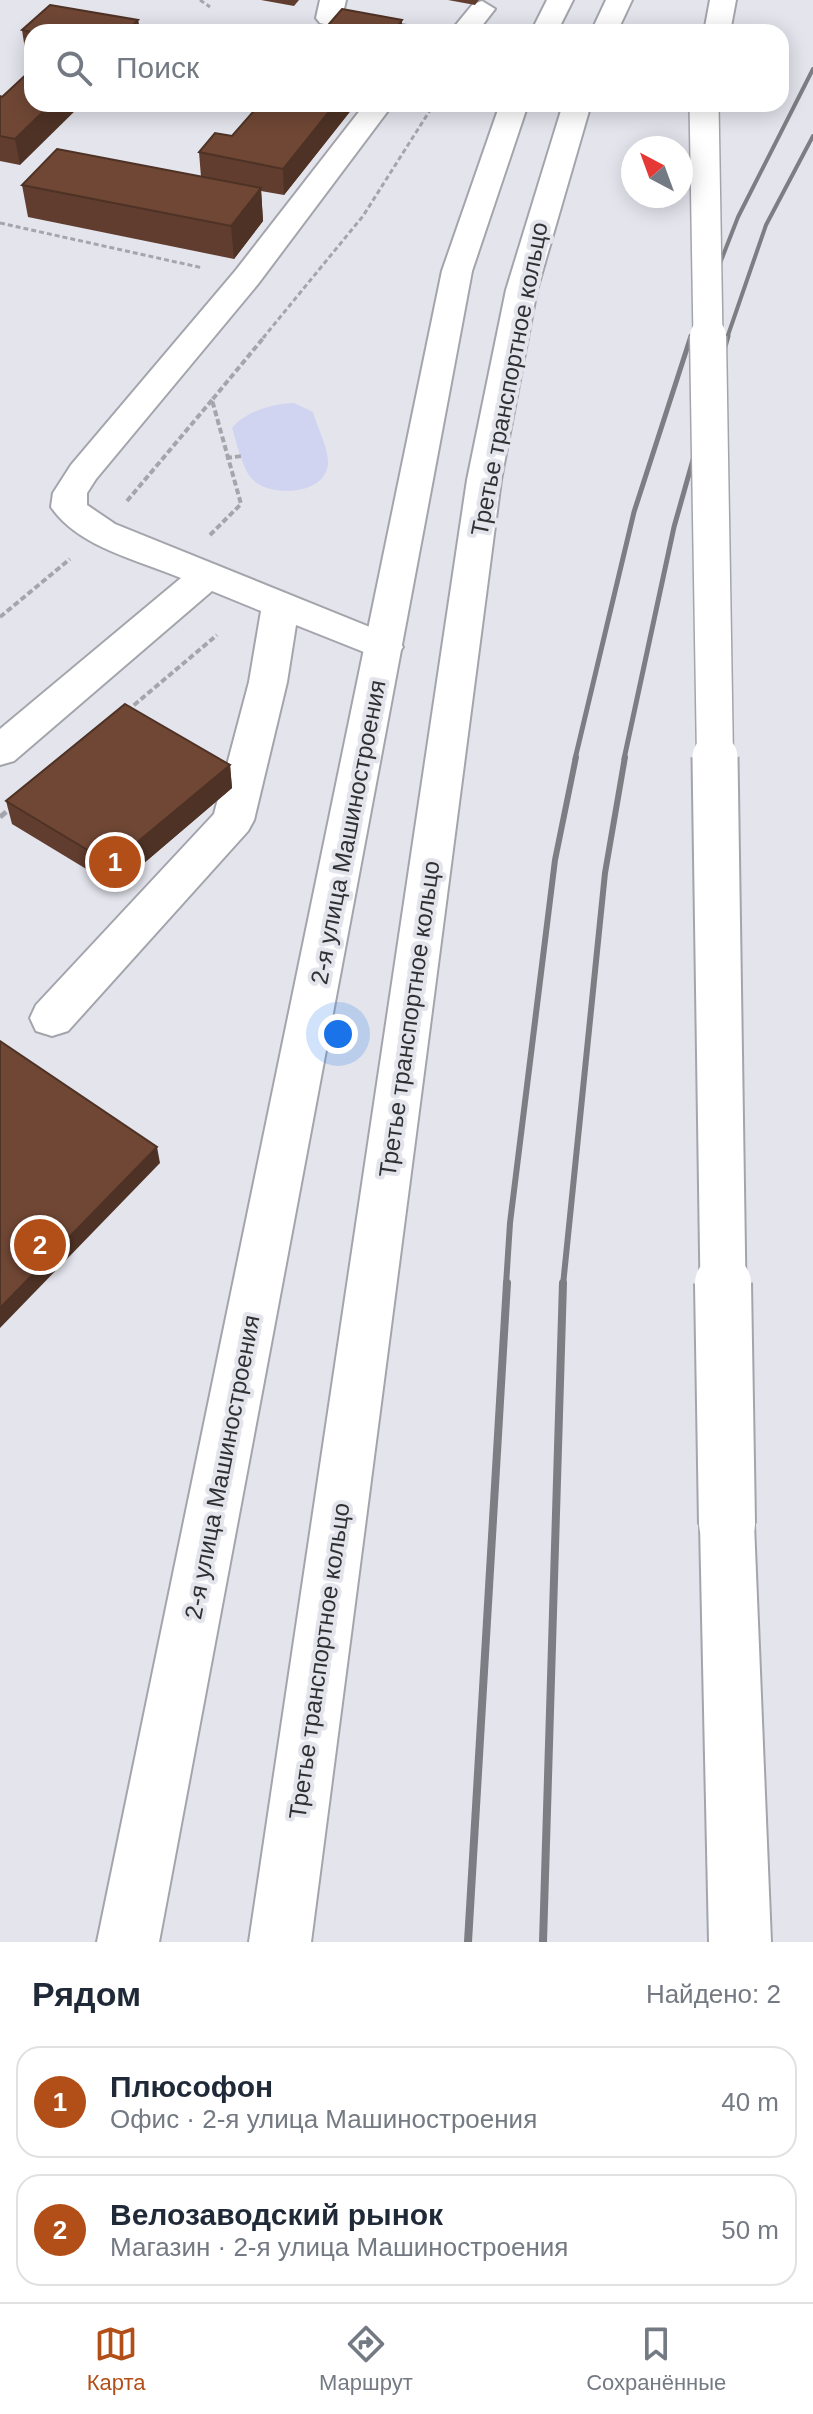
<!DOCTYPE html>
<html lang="ru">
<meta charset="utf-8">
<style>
:root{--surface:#fff;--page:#f2f2f3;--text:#1f2937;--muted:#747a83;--line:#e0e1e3;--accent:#b24f18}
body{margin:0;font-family:Helvetica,sans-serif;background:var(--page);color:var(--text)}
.compass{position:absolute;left:621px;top:136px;width:72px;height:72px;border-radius:50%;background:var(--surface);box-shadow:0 4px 20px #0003;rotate:319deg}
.you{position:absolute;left:338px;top:1034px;width:28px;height:28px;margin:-20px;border:6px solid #fff;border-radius:50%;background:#1a73e8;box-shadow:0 0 0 12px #1a73e833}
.badge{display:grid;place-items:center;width:52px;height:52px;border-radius:50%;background:var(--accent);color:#fff;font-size:26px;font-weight:700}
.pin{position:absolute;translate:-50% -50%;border:4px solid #fff;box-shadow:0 2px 8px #0006}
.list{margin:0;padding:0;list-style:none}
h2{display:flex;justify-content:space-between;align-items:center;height:104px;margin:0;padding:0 32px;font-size:34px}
h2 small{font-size:26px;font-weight:400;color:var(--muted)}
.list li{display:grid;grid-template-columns:52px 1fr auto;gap:24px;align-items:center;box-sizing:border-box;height:112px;margin:0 16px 16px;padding:0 16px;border:2px solid var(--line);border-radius:24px}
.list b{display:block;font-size:30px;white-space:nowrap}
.list p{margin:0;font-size:26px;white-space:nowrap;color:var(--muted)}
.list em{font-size:26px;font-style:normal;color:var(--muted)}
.icon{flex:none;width:44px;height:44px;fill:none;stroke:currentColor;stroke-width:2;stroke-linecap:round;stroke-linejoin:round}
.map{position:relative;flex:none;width:813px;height:1942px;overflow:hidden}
.search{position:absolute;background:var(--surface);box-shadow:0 4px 20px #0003;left:24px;right:24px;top:24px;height:88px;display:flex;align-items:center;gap:20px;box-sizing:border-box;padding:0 28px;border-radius:24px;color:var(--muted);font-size:30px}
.sheet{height:360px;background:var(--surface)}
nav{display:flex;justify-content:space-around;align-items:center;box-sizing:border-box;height:112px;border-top:2px solid var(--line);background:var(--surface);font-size:22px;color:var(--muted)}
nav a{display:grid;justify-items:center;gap:4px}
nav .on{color:var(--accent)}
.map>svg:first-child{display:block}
.green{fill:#d0d4f0}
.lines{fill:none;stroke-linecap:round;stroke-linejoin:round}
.minor-casing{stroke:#a4a5ac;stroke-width:4}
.major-casing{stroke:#a4a5ac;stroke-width:4}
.path-far2{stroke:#a5a6ac;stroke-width:3;stroke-dasharray:5 3;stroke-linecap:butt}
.path-far1{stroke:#a5a6ac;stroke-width:4;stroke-dasharray:6 3;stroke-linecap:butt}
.path{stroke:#a5a6ac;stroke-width:5;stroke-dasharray:8 4;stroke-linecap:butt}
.minor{fill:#fff;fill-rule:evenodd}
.major{fill:#fff;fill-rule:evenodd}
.rail-far3{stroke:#7d7e83;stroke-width:4}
.rail-far2{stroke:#7d7e83;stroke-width:5}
.rail-far1{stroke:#7d7e83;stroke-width:6}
.rail{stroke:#7d7e83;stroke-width:8}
.major-bridge-far3-casing{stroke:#a4a5ac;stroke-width:32;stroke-linecap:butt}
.major-bridge-far2-casing{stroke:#a4a5ac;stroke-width:39;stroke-linecap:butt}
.major-bridge-far1-casing{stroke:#a4a5ac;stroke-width:49;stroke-linecap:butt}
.major-bridge-casing{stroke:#a4a5ac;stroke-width:60;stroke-linecap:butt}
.major-bridge-far3{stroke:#fff;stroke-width:29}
.major-bridge-far2{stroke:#fff;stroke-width:36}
.major-bridge-far1{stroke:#fff;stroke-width:45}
.major-bridge{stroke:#fff;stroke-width:56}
.wall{fill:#603d2e}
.shaded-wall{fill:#4e3225}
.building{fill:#704735;stroke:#4e3225;stroke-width:2}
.labels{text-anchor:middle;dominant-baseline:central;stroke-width:8;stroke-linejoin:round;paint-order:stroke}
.street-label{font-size:24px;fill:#2f3032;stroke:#e3e4ec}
</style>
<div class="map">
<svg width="813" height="1942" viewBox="0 0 813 1942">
<rect width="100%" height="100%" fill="#e3e4ec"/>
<path class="green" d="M294,403L313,412C317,427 327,445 328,460C330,495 272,498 253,480C242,469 237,443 232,428C246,411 272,404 294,403Z"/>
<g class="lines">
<g class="minor-casing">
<g id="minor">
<polygon points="320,0 346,0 343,13 407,26 411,32 360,32 320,23 316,18"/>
<polygon points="482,1 495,9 477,32 450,32 473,4"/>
<path d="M365,104H393L258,284L96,479L87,493V505L115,524L397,638L403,647L397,656L384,660L296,625L287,682L254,820L248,831L68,1031L52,1036L36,1031L30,1018L36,1005L214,814L249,682L261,611L212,591L14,761L0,765V729L181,578C138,560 78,547 51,507L53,493L71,465L236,270Z"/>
</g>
</g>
<g class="major-casing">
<g id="major">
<polygon points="547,0 573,0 557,32 531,32"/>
<polygon points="606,0 632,0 617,32 591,32"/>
<polygon points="710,0 736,0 730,32 704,32"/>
<polygon points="500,104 528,104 472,271 159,1942 97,1942 442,271"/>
<polygon points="563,104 591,104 537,290 501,480 311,1942 249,1942 467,480 506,290"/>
<polygon points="727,1497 746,1505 754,1524 771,1942 709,1942 700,1524 708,1505"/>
</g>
</g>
<g class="path-far2">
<polyline points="200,0 210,7"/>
<polyline points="0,223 203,268"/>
<polyline points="263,338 363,216 434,104"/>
</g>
<g class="path-far1">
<polyline points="226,458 242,456"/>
<polyline points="127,501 212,400"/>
<polyline points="210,535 241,504 212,400 265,336"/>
<polyline points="0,617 70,559"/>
<polyline points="127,711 217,635"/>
</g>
<polyline class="path" points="0,817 12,807"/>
<use href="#minor" class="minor"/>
<use href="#major" class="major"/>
<g class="rail-far3">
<polyline points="691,338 738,217 813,69"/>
<polyline points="727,338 766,225 813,136"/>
</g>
<g class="rail-far2">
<polyline points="575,759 634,512 691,336"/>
<polyline points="624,759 674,527 728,336"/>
</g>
<g class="rail-far1">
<polyline points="506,1285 510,1223 555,860 576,757"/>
<polyline points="563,1285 605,873 625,757"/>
</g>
<g class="rail">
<polyline points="468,1942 507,1283"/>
<polyline points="543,1942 563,1283"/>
</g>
<g class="major-bridge-far3-casing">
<polyline id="major-bridge-far3" points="704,104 708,338"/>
</g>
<g class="major-bridge-far2-casing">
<polyline id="major-bridge-far2" points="708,336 715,759"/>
</g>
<g class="major-bridge-far1-casing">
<polyline id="major-bridge-far1" points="715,757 723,1285"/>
</g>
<g class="major-bridge-casing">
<polyline id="major-bridge" points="723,1283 727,1524"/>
</g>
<use href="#major-bridge-far3" class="major-bridge-far3"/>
<use href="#major-bridge-far2" class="major-bridge-far2"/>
<use href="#major-bridge-far1" class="major-bridge-far1"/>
<use href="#major-bridge" class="major-bridge"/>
</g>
<g class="wall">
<polygon points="261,0 299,0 294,6"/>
<polygon points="448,0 479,0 475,5"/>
<polygon points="138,20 140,32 32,32 32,57 26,56 22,30"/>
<polygon points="32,69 20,165 0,161 0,96 2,97"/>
<polygon points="356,104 284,195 261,191 263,221 234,259 28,217 22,185 201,177 199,152 232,136"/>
<polygon points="230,765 232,788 116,887 12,824 6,801"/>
</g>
<g class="shaded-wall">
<polygon points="138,20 140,32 126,32"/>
<polygon points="402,20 402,32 393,32"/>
<polygon points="51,104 82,104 20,165 15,139"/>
<polygon points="335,104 356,104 284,195 283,169"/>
<polygon points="261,188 263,221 234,259 231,226"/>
<polygon points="230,765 232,788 116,887 111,864"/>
<polygon points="157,1147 160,1163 0,1328 0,1308"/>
</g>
<g class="building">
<polygon points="50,5 138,20 126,32 32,32 22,30"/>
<polygon points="342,9 402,20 393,32 322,32"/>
<polygon points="32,69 32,104 51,104 15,139 0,136 0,96 2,97"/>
<polygon points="260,104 335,104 283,169 199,152 215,133 232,136"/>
<polygon points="57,149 261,188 231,226 22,185"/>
<polygon points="125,704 230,765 111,864 6,801"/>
<polygon points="0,1041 157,1147 0,1308"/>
</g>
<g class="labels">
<g class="street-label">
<text transform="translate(509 379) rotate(-79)">Третье транспортное кольцо</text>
<text transform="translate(348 832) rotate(-79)">2-я улица Машиностроения</text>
<text transform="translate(409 1019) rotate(-82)">Третье транспортное кольцо</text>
<text transform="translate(222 1467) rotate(-79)">2-я улица Машиностроения</text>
<text transform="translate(319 1661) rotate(-82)">Третье транспортное кольцо</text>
</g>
</g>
</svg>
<svg class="compass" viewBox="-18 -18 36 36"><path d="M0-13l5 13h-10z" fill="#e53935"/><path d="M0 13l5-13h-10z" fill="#747a83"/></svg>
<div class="you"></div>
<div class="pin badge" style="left:115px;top:862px">1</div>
<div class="pin badge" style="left:40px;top:1245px">2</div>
<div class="search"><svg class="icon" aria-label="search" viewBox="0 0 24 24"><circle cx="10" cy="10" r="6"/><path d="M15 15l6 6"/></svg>Поиск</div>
</div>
<section class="sheet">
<h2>Рядом<small>Найдено: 2</small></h2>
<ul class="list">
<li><span class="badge">1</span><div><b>Плюсофон</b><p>Офис · 2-я улица Машиностроения</p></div><em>40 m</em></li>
<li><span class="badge">2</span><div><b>Велозаводский рынок</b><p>Магазин · 2-я улица Машиностроения</p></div><em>50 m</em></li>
</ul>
</section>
<nav>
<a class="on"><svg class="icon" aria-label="map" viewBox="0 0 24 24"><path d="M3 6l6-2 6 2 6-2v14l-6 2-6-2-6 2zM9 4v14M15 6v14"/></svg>Карта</a>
<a><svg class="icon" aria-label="directions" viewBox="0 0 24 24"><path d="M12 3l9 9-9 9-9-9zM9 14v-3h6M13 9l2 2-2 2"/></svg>Маршрут</a>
<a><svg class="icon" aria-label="saved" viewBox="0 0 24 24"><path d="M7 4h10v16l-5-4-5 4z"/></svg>Сохранённые</a>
</nav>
